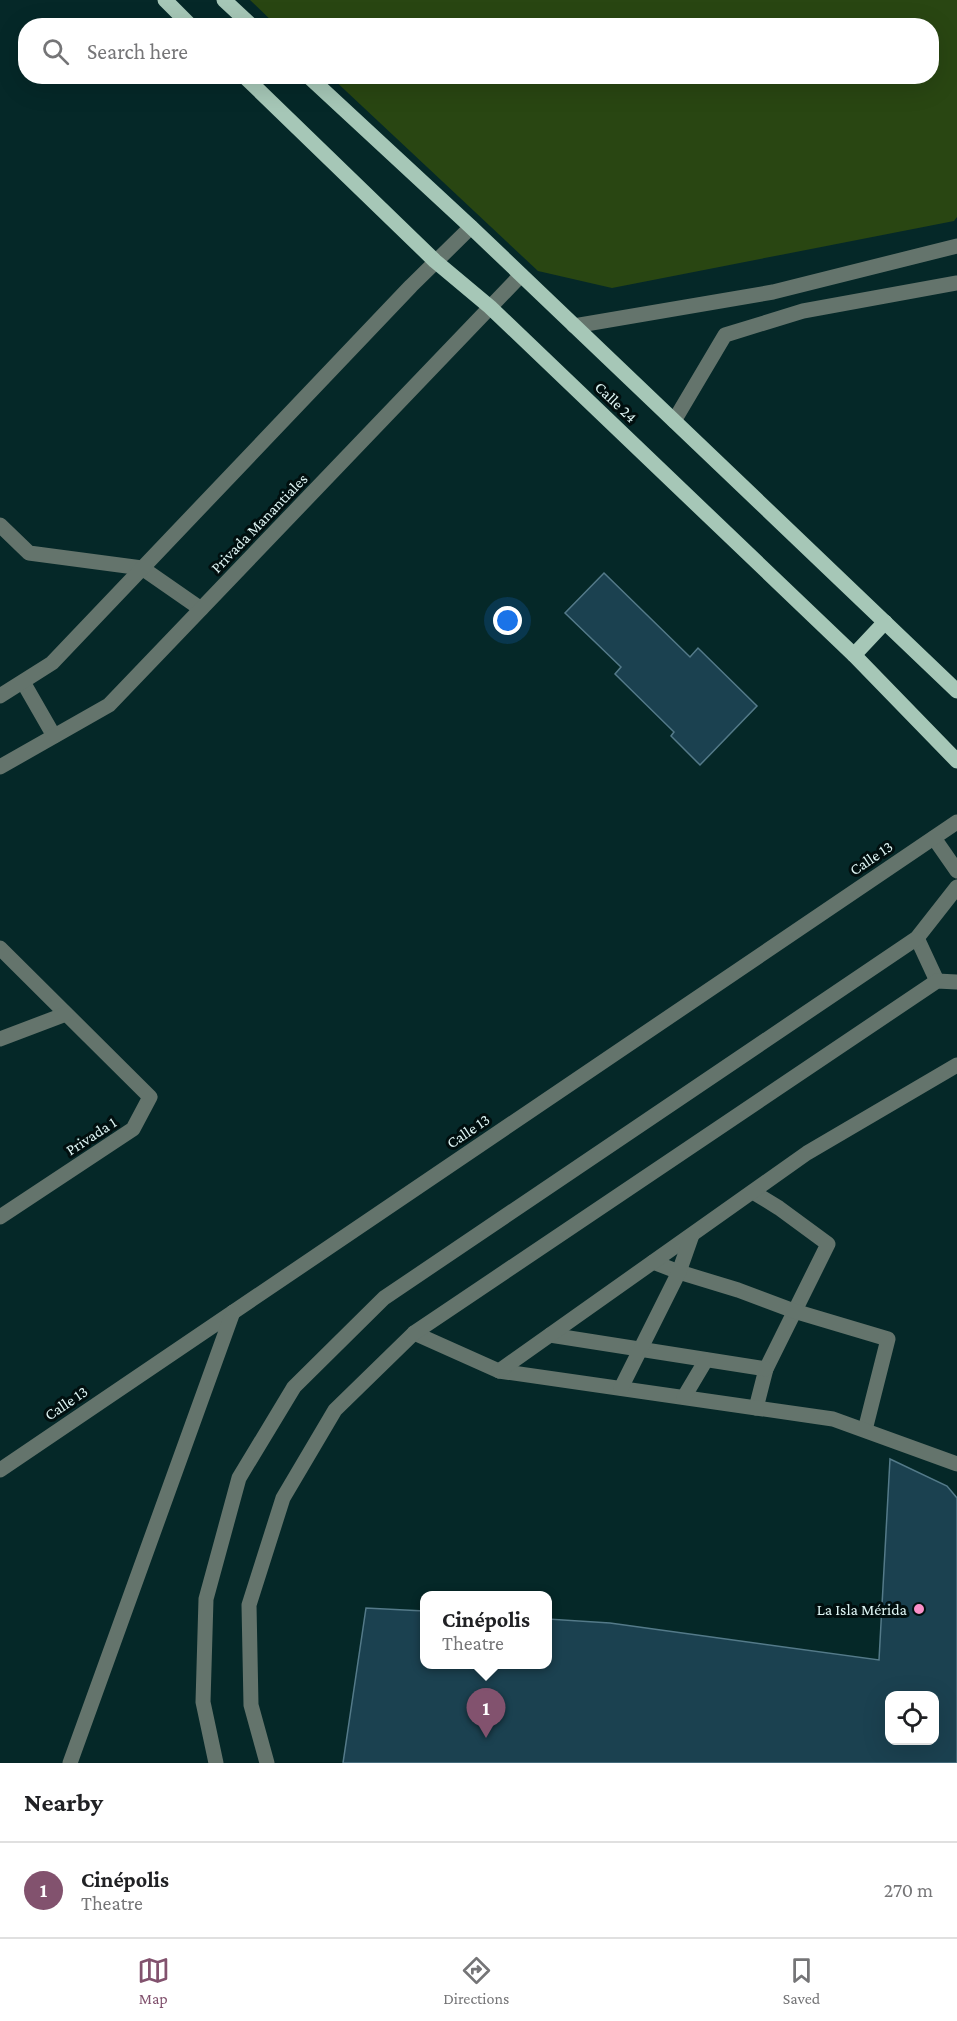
<!DOCTYPE html>
<meta charset="utf-8">
<style>
:root{--surface:#fff;--page:#f2f2f2;--text:#202124;--muted:#757577;--line:#e0e0e0;--accent:#82526e}
body{margin:0;font-family:"Crimson Pro",serif;background:var(--page);color:var(--text)}
.controls{position:absolute;right:18px;bottom:18px;display:grid;overflow:hidden;border-radius:12px;box-shadow:0 6px 24px #0002}
.controls button{width:54px;height:54px;display:grid;place-items:center;padding:0;border:0;border-bottom:2px solid var(--line);background:var(--surface);color:var(--text);font:30px sans-serif}
.you{position:absolute;left:508px;top:621px;width:21px;height:21px;margin:-15px;border:4px solid #fff;border-radius:50%;background:#1a73e8;box-shadow:0 0 0 9px #1a73e833}
.badge{display:grid;place-items:center;width:39px;height:39px;border-radius:50%;background:var(--accent);color:#fff;font-size:20px;font-weight:700}
.pin{position:absolute;translate:-50% -50px;filter:drop-shadow(0 2px 3px #0008)}
.pin::after{content:'';position:absolute;top:32px;width:21px;height:18px;background:inherit;clip-path:polygon(0 0,100% 0,50% 100%)}
.popup{position:absolute;left:420px;top:1591px;width:132px;height:78px;box-sizing:border-box;display:grid;place-content:center;border-radius:12px;background:var(--surface);filter:drop-shadow(0 2px 4px #0005);font-size:20px;white-space:nowrap;color:var(--muted)}
.popup b{font-size:22px;color:var(--text)}
.popup::after{content:'';position:absolute;left:50%;top:100%;margin-left:-12px;border:12px solid transparent;border-top-color:var(--surface)}
.list{margin:0;padding:0;list-style:none}
h2{display:flex;justify-content:space-between;align-items:center;height:78px;margin:0;padding:0 24px;font-size:26px}
h2 small{font-size:20px;font-weight:400;color:var(--muted)}
.list li{display:grid;grid-template-columns:39px 1fr auto;gap:18px;align-items:center;box-sizing:border-box;height:96px;padding:0 24px;border-top:2px solid var(--line)}
.list b{display:block;font-size:22px;white-space:nowrap}
.list p{margin:0;font-size:20px;white-space:nowrap;color:var(--muted)}
.list em{font-size:20px;font-style:normal;color:var(--muted)}
.icon{flex:none;width:33px;height:33px;fill:none;stroke:currentColor;stroke-width:2;stroke-linecap:round;stroke-linejoin:round}
.map{position:relative;flex:none;width:957px;height:1763px;overflow:hidden}
.search{position:absolute;background:var(--surface);box-shadow:0 6px 24px #0002;left:18px;right:18px;top:18px;height:66px;display:flex;align-items:center;gap:15px;box-sizing:border-box;padding:0 21px;border-radius:24px;color:var(--muted);font-size:22px}
.sheet{height:174px;background:var(--surface)}
nav{display:flex;justify-content:space-around;align-items:center;box-sizing:border-box;height:84px;border-top:2px solid var(--line);background:var(--surface);font-size:16px;color:var(--muted)}
nav a{display:grid;justify-items:center;gap:3px}
nav .on{color:var(--accent)}
.map>svg:first-child{display:block}
.green{fill:#294612}
.building{fill:#1b4150;stroke:#547a89;stroke-width:1.5;fill-rule:evenodd}
.lines{fill:none;stroke-linecap:round;stroke-linejoin:round}
.minor{stroke:#64746c;stroke-width:15}
.major{stroke:#a6c7b7;stroke-width:15}
.poi-dot{fill:#fa8fc8;stroke:#010f0f;stroke-width:2}
.labels{text-anchor:middle;dominant-baseline:central;stroke-width:6;stroke-linejoin:round;paint-order:stroke}
.street-label{font-size:16px;fill:#def5f4;stroke:#010f0f}
.poi-label{font-size:16px;fill:#def5f4;stroke:#010f0f;text-anchor:end}
</style>
<div class="map">
<svg width="957" height="1763" viewBox="0 0 957 1763">
<rect width="100%" height="100%" fill="#052828"/>
<polygon class="green" points="250,0 957,0 957,217 954,221 612,288 538,271 331,77 932,76 932,26 277,26"/>
<g class="building">
<polygon points="604,573 690,657 698,648 757,706 700,765 671,736 674,732 615,674 621,667 565,613"/>
<path d="M890,1459L947,1486L957,1498V1763H343L366,1608L424,1611V1664H548V1619L610,1623L879,1660ZM890,1696H934V1740H890Z"/>
</g>
<g class="lines">
<g class="minor">
<polyline points="574,326 773,292 957,246"/>
<polyline points="674,421 725,335 803,311 957,283"/>
<polyline points="0,525 29,553 142,568 201,609"/>
<polyline points="23,682 54,736"/>
<polyline points="0,696 52,663 411,286 471,227"/>
<polyline points="0,767 109,705 521,275"/>
<polyline points="934,838 957,871"/>
<polyline points="917,938 937,981"/>
<polyline points="0,948 150,1097 133,1129 0,1217"/>
<polyline points="0,1039 66,1014"/>
<polyline points="753,1192 779,1208 828,1244 766,1369 756,1408"/>
<polyline points="653,1262 679,1272 738,1290 794,1311 888,1339 865,1430"/>
<polyline points="414,1333 499,1371 833,1419 957,1464"/>
<polyline points="550,1335 766,1369"/>
<polyline points="499,1371 807,1153 957,1065"/>
<polyline points="621,1388 679,1272 692,1235"/>
<polyline points="684,1397 706,1360"/>
<polyline points="0,1470 957,822"/>
<polyline points="70,1763 233,1312"/>
<polyline points="216,1763 203,1702 206,1599 239,1478 294,1387 384,1298 917,938 957,887"/>
<polyline points="267,1763 251,1705 249,1605 283,1498 335,1410 414,1333 937,981 957,982"/>
</g>
<g class="major">
<polyline points="165,0 191,26"/>
<polyline points="224,0 252,26"/>
<polyline points="244,76 435,261 490,307 854,655 957,761"/>
<polyline points="308,76 471,227 957,691"/>
<polyline points="854,655 885,622"/>
</g>
</g>
<circle class="poi-dot" cx="919" cy="1609" r="6"/>
<g class="labels">
<g class="street-label">
<text transform="translate(616 402) rotate(44)">Calle 24</text>
<text transform="translate(259 523) rotate(-46)">Privada Manantiales</text>
<text transform="translate(871 858) rotate(-34)">Calle 13</text>
<text transform="translate(468 1131) rotate(-34)">Calle 13</text>
<text transform="translate(91 1136) rotate(-33)">Privada 1</text>
<text transform="translate(66 1403) rotate(-34)">Calle 13</text>
</g>
<g class="poi-label">
<text x="907" y="1609">La Isla Mérida</text>
</g>
</g>
</svg>
<div class="controls">
<button><svg class="icon" aria-label="locate" viewBox="0 0 24 24"><circle cx="12" cy="12" r="6"/><path d="M12 2v4M12 18v4M2 12h4M18 12h4"/></svg></button>
</div>
<div class="you"></div>
<div class="pin badge" style="left:486px;top:1738px">1</div>
<div class="popup"><b>Cinépolis</b>Theatre</div>
<div class="search"><svg class="icon" aria-label="search" viewBox="0 0 24 24"><circle cx="10" cy="10" r="6"/><path d="M15 15l6 6"/></svg>Search here</div>
</div>
<section class="sheet">
<h2>Nearby<small></small></h2>
<ul class="list">
<li><span class="badge">1</span><div><b>Cinépolis</b><p>Theatre</p></div><em>270 m</em></li>
</ul>
</section>
<nav>
<a class="on"><svg class="icon" aria-label="map" viewBox="0 0 24 24"><path d="M3 6l6-2 6 2 6-2v14l-6 2-6-2-6 2zM9 4v14M15 6v14"/></svg>Map</a>
<a><svg class="icon" aria-label="directions" viewBox="0 0 24 24"><path d="M12 3l9 9-9 9-9-9zM9 14v-3h6M13 9l2 2-2 2"/></svg>Directions</a>
<a><svg class="icon" aria-label="saved" viewBox="0 0 24 24"><path d="M7 4h10v16l-5-4-5 4z"/></svg>Saved</a>
</nav>
